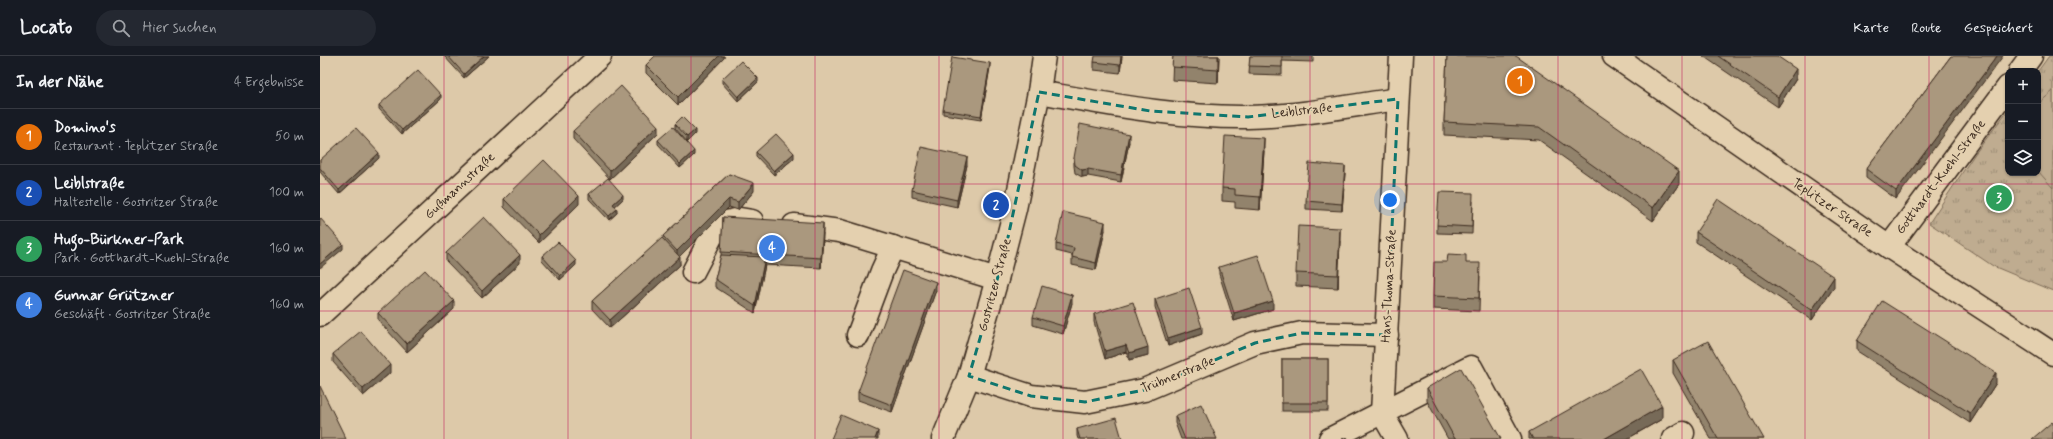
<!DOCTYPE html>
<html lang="de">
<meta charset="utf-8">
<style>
:root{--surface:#171b24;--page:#242831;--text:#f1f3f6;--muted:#9ea1a6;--line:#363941;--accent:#db2777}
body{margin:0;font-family:Mynerve,sans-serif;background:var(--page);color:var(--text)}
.controls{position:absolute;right:12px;top:12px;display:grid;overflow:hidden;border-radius:8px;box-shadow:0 1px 3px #0004}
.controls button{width:36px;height:36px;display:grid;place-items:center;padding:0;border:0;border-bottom:1px solid var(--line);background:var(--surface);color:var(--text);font:20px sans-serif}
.you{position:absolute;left:1070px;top:144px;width:14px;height:14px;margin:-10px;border:3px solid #fff;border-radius:50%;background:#1a73e8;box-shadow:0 0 0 6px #1a73e833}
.badge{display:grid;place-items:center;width:26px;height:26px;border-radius:50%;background:var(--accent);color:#fff;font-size:13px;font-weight:700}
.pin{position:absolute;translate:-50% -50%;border:2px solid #fff;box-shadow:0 1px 4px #0006}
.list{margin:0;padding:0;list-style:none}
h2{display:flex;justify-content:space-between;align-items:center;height:52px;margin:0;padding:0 16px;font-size:17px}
h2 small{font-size:13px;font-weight:400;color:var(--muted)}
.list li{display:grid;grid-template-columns:26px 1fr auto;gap:12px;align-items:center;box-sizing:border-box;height:56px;padding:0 16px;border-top:1px solid var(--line)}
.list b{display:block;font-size:15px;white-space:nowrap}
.list p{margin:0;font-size:13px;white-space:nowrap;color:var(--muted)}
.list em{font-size:13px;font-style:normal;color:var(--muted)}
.icon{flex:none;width:22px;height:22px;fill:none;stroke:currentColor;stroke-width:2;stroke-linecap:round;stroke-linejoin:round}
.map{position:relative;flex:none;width:1733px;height:383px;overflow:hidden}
header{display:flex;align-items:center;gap:24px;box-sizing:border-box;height:56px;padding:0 20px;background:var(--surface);border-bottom:1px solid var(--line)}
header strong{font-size:19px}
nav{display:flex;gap:22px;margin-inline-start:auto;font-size:14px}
.search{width:280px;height:36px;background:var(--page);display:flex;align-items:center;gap:10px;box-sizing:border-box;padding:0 14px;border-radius:22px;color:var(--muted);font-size:15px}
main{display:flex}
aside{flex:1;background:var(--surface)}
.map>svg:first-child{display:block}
.grass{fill:url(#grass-tufts);stroke:#7d6b57}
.garden{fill:#bfac90;stroke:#7d6b57}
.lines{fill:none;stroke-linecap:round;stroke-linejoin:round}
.minor-casing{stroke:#3b2a1e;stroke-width:25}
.major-casing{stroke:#3b2a1e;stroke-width:25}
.minor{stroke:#e4d0af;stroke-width:22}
.major{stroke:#e4d0af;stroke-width:22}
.wall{fill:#92836c;stroke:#3b2a1e}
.shaded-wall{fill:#776a58;stroke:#3b2a1e}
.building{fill:#aa987e;stroke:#3b2a1e}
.marked{fill:none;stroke:#0f766e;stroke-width:3;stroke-dasharray:8 5;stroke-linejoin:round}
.grid{fill:none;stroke:#c2185b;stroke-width:1;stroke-opacity:0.55}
.labels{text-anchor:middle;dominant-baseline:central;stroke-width:4;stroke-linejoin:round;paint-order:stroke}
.street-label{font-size:13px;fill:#3b2a1e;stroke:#e4d0af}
</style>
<header>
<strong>Locato</strong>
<div class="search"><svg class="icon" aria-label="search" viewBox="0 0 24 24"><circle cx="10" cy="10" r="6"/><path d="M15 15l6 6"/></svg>Hier suchen</div>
<nav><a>Karte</a><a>Route</a><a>Gespeichert</a></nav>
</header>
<main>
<aside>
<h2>In der Nähe<small>4 Ergebnisse</small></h2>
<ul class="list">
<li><span class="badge" style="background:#e8710a">1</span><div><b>Domino's</b><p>Restaurant · Teplitzer Straße</p></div><em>50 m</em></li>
<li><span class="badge" style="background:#1a4fb4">2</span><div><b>Leiblstraße</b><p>Haltestelle · Gostritzer Straße</p></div><em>100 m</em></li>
<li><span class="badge" style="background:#2e9e5b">3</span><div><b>Hugo-Bürkner-Park</b><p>Park · Gotthardt-Kuehl-Straße</p></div><em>160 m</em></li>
<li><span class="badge" style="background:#3f7fe0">4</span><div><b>Gunnar Grützner</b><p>Geschäft · Gostritzer Straße</p></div><em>160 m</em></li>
</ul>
</aside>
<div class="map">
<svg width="1733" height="383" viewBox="0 0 1733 383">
<defs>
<pattern id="grass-tufts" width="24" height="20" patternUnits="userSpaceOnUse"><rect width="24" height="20" fill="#bfac90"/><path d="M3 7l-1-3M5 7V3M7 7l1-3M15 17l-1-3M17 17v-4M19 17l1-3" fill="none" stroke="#9c8c75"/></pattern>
</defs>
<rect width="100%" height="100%" fill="#ddc9a9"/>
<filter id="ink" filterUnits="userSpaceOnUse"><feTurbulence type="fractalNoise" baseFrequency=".025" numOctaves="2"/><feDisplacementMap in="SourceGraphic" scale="8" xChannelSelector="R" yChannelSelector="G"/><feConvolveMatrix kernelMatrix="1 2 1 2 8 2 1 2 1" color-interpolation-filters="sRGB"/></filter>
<g filter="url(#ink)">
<polygon class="grass" points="1729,0 1733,0 1733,235 1673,210 1609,167 1654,99 1688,54 1688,117 1718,117 1718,15"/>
<polygon class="garden" points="1733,35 1733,132 1718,115 1718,48"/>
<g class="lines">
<g class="minor-casing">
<g id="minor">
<polyline points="1700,15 1711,0"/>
<path d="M719,36C788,48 857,62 928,61C978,60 1029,50 1078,43"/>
<polyline points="474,169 520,175 677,223"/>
<polyline points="1569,191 1688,31"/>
<polyline points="373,216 398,168 420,163 432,165"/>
<polyline points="0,259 280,0"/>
<polyline points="538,279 562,215 573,191"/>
<polyline points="649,320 711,340 765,346 824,334 935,287 982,277 1067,279"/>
<polyline points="623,383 649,320 677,223 695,153 719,36 724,0"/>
<polyline points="1010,383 1151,311 1190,383"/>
<polyline points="1077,383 1062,357 1081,0"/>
<polyline points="1353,383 1363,377"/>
</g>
</g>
<g class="major-casing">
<polyline id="major" points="1294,0 1569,191 1733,298"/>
</g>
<use href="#minor" class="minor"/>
<use href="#major" class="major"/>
</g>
<g class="wall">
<polygon points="124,0 169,0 144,22"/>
<polygon points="404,0 404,2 358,49 326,17 326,9"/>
<polygon points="802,0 800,17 774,14 774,6"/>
<polygon points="853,0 899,0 898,27 852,24"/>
<polygon points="930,0 993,0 993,6 962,5 962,19 929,18"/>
<polygon points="1127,0 1359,128 1333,165 1219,84 1124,79 1124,66"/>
<polygon points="1383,0 1457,0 1476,23 1458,51"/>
<polygon points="1631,0 1576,143 1546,121 1546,113"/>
<polygon points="670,11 661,64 623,58 623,54"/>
<polygon points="402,23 438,26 418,45 402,27"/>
<polygon points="121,43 82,78 59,53 59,49"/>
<polygon points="355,68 375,78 367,86 355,72"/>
<polygon points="253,75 338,77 290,123 253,83"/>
<polygon points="338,84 374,99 360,112 338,88"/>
<polygon points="809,86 801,126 768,120 762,121 755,117 754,110 754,102"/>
<polygon points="944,95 940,154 915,152 915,146 902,145 902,132"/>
<polygon points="436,96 474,102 454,119 436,100"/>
<polygon points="59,102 19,138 0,116 0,104"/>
<polygon points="647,109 637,151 592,141 592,134"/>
<polygon points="1025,117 1022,155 986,153 986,145"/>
<polygon points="409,118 434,135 418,154 409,151 359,201 360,209 290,272 272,253 272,245 343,182 343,180"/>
<polygon points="269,138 303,143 295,150 297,157 289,164 269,143"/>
<polygon points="184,143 259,148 219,187 184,151"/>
<polygon points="1153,145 1152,178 1117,177 1117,169"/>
<polygon points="403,161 503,177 501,212 445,209 435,257 395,231 395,223 401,199"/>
<polygon points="785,174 776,214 752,209 752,199 736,195 736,188"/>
<polygon points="1376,176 1514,231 1492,264 1376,186"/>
<polygon points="1020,185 1018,232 976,230 976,217"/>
<polygon points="126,197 200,207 162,242 126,205"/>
<polygon points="222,200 256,209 240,224 222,204"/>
<polygon points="1146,207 1160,220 1159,255 1113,253 1113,240"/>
<polygon points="899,211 953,253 914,265 899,218"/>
<polygon points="616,234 572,356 538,344 538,336"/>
<polygon points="835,243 882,278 848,290 835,251"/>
<polygon points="752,247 743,278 713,269 713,261"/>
<polygon points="134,253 87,296 58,264 58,257"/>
<polygon points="774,258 828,299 809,304 806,296 785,303 774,266"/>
<polygon points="1537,285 1676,327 1650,367 1537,295"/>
<polygon points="13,298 70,317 43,340 13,306"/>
<rect x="962" y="303" width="46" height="52"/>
<polygon points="1353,304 1444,383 1391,383 1353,317"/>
<polygon points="1107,332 1181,383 1128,383 1107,345"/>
<polygon points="855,360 897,383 861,383 855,367"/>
<polygon points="1342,363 1307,383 1209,383 1209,376"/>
<polygon points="757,373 802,383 758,383 757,380"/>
</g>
<g class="shaded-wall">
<polygon points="164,0 169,0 144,22 144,18"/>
<polygon points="399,0 404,0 404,2 358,49 358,41"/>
<polygon points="801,0 802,0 800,17 800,9"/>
<polygon points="898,0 899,0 898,27"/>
<polygon points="1677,0 1683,0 1576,143 1576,135"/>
<polygon points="670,7 670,11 661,64 661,60"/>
<polygon points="1476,13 1476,23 1458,51 1458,41"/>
<polygon points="438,22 438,26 418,45 418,41"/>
<polygon points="121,39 121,43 82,78 82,74"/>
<polygon points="338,70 338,77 290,123 290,115"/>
<polygon points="375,74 375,78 367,86 367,81"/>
<polygon points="809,78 809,86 801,126 801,119"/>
<polygon points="944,82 944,95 940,154 940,141"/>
<polygon points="374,95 374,99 360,112 360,108"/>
<polygon points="59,97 59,102 19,138 19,134"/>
<polygon points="474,97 474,102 454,119 454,115"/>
<polygon points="647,101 647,109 637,151 637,144"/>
<polygon points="1025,110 1025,117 1022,155 1022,148"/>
<polygon points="768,113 768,120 762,121 762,114"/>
<polygon points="1359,115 1359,128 1333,165 1333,152"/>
<polygon points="434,127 434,135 418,154 418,146"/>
<polygon points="303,139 303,143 293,152 293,148"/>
<polygon points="259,140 259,148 219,187 219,179"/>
<polygon points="409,143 409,151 357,203 357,195"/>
<polygon points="297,153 297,157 289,164 289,160"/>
<polygon points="785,166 785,174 776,214 776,207"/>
<polygon points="503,167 503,177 501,212 501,202"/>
<polygon points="1020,172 1020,185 1018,232 1018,219"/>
<polygon points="23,188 23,193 0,212 0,208"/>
<polygon points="200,199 200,207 162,242 162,235"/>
<polygon points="360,201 360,209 290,272 290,264"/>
<polygon points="445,201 445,209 435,257 435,250"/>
<polygon points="256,205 256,209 240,224 240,220"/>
<polygon points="1514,221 1514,231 1492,264 1492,254"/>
<polygon points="616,226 616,234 572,356 572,349"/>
<polygon points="752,239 752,247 743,278 743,270"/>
<polygon points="134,245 134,253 87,296 87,288"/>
<polygon points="953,245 953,253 914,265 914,257"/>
<polygon points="882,271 882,278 848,290 848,282"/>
<polygon points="806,289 806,296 785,303 785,295"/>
<polygon points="828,291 828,299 809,304 809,297"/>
<polygon points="70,309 70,317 43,340 43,333"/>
<polygon points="1676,317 1676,327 1650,367 1650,357"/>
<polygon points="1342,350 1342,363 1307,383 1284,383"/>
<polygon points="558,375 558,383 555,383"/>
</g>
<g class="building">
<polygon points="128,0 164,0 144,18"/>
<polygon points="335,0 399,0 358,41 326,9"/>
<polygon points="775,0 801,0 800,9 774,6"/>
<polygon points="853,0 898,0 898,14 852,11"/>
<polygon points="930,0 962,0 962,11 929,10"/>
<polygon points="1127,0 1196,0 1359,115 1333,152 1219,71 1124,66"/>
<polygon points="1398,0 1457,0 1476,13 1458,41"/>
<polygon points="1631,0 1677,0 1576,135 1546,113"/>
<polygon points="632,1 670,7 661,60 623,54"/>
<polygon points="421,5 438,22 418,41 402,23"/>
<polygon points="98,14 121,39 82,74 59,49"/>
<polygon points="301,30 338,70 290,115 253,75"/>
<polygon points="362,61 375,74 367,81 355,68"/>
<polygon points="760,68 809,78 801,119 768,113 762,114 755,109 754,102"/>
<polygon points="353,71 374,95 360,108 338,84"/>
<polygon points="36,72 59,97 19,134 0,112 0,104"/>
<polygon points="456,78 474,97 454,115 436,96"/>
<polygon points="905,80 944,82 940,141 915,139 915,133 902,132"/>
<polygon points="601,91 647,101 637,144 592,134"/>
<polygon points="224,104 259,140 219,179 184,143"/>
<polygon points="989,107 1025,110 1022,148 986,145"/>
<polygon points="409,118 434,127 418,146 409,143 357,195 343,180"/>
<polygon points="288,122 303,139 293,148 297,153 289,160 269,138"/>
<polygon points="1119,136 1153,137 1152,171 1117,169"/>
<polygon points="1398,143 1514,221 1492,254 1376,176"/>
<polygon points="743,156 785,166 776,207 752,201 754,192 736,188"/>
<polygon points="164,161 200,199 162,235 126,197"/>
<polygon points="403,161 503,167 501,202 401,196"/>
<polygon points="0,162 23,188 0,208"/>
<polygon points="978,170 1020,172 1018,219 976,217"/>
<polygon points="342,182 360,201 290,264 272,245"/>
<polygon points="238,186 256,205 240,220 222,200"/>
<polygon points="1128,198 1146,199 1146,207 1160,207 1159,242 1113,240 1114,206 1127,206"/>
<polygon points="401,199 445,201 435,250 395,223"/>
<polygon points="938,199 953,245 914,257 899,211"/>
<polygon points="105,214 134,245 87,288 58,257"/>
<polygon points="583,214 616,226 572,349 538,336"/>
<polygon points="722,230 752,239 743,270 713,261"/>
<polygon points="869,232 882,271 848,282 835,243"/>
<polygon points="1562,245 1676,317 1650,357 1537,285"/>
<polygon points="813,246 828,291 809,297 806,289 785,295 774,258"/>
<polygon points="41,275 70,309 43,333 13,298"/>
<polygon points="1388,285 1444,383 1398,383 1353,304"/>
<rect x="962" y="303" width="46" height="44"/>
<polygon points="1141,312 1181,383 1135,383 1107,332"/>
<polygon points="1321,313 1342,350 1284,383 1213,383 1209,376"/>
<polygon points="0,330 26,383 0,383"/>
<polygon points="881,348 897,383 865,383 855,360"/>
<polygon points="521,359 558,375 555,383 511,383"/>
<polygon points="796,362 802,383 760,383 757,373"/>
<polygon points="1732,366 1733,367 1733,383 1712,383"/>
<polygon points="1027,381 1028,383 1022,383"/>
</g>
</g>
<path class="marked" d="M719,36L830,55L928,61L1078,43L1067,279L982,277L935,287L824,334L765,346L711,340L649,320L684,200Z"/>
<path class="grid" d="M124,0V383M248,0V383M371,0V383M495,0V383M619,0V383M743,0V383M866,0V383M990,0V383M1114,0V383M1238,0V383M1362,0V383M1485,0V383M1609,0V383M0,128H1733M0,255H1733"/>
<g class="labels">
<g class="street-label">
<text transform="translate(982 55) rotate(-6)">Leiblstraße</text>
<text transform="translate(1621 121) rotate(-53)">Gotthardt-Kuehl-Straße</text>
<text transform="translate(140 130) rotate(-43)">Gußmannstraße</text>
<text transform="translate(1512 152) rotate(34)">Teplitzer Straße</text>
<text transform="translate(675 229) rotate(-75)">Gostritzer Straße</text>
<text transform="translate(1069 230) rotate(-87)">Hans-Thoma-Straße</text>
<text transform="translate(858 319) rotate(-22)">Trübnerstraße</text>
</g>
</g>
</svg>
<div class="controls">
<button>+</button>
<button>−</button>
<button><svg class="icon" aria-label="layers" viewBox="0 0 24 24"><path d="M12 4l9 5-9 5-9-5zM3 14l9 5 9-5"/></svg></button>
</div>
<div class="you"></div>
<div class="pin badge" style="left:1200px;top:25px;background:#e8710a">1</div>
<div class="pin badge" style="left:676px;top:149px;background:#1a4fb4">2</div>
<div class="pin badge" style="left:1679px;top:142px;background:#2e9e5b">3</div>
<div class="pin badge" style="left:452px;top:192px;background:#3f7fe0">4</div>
</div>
</main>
